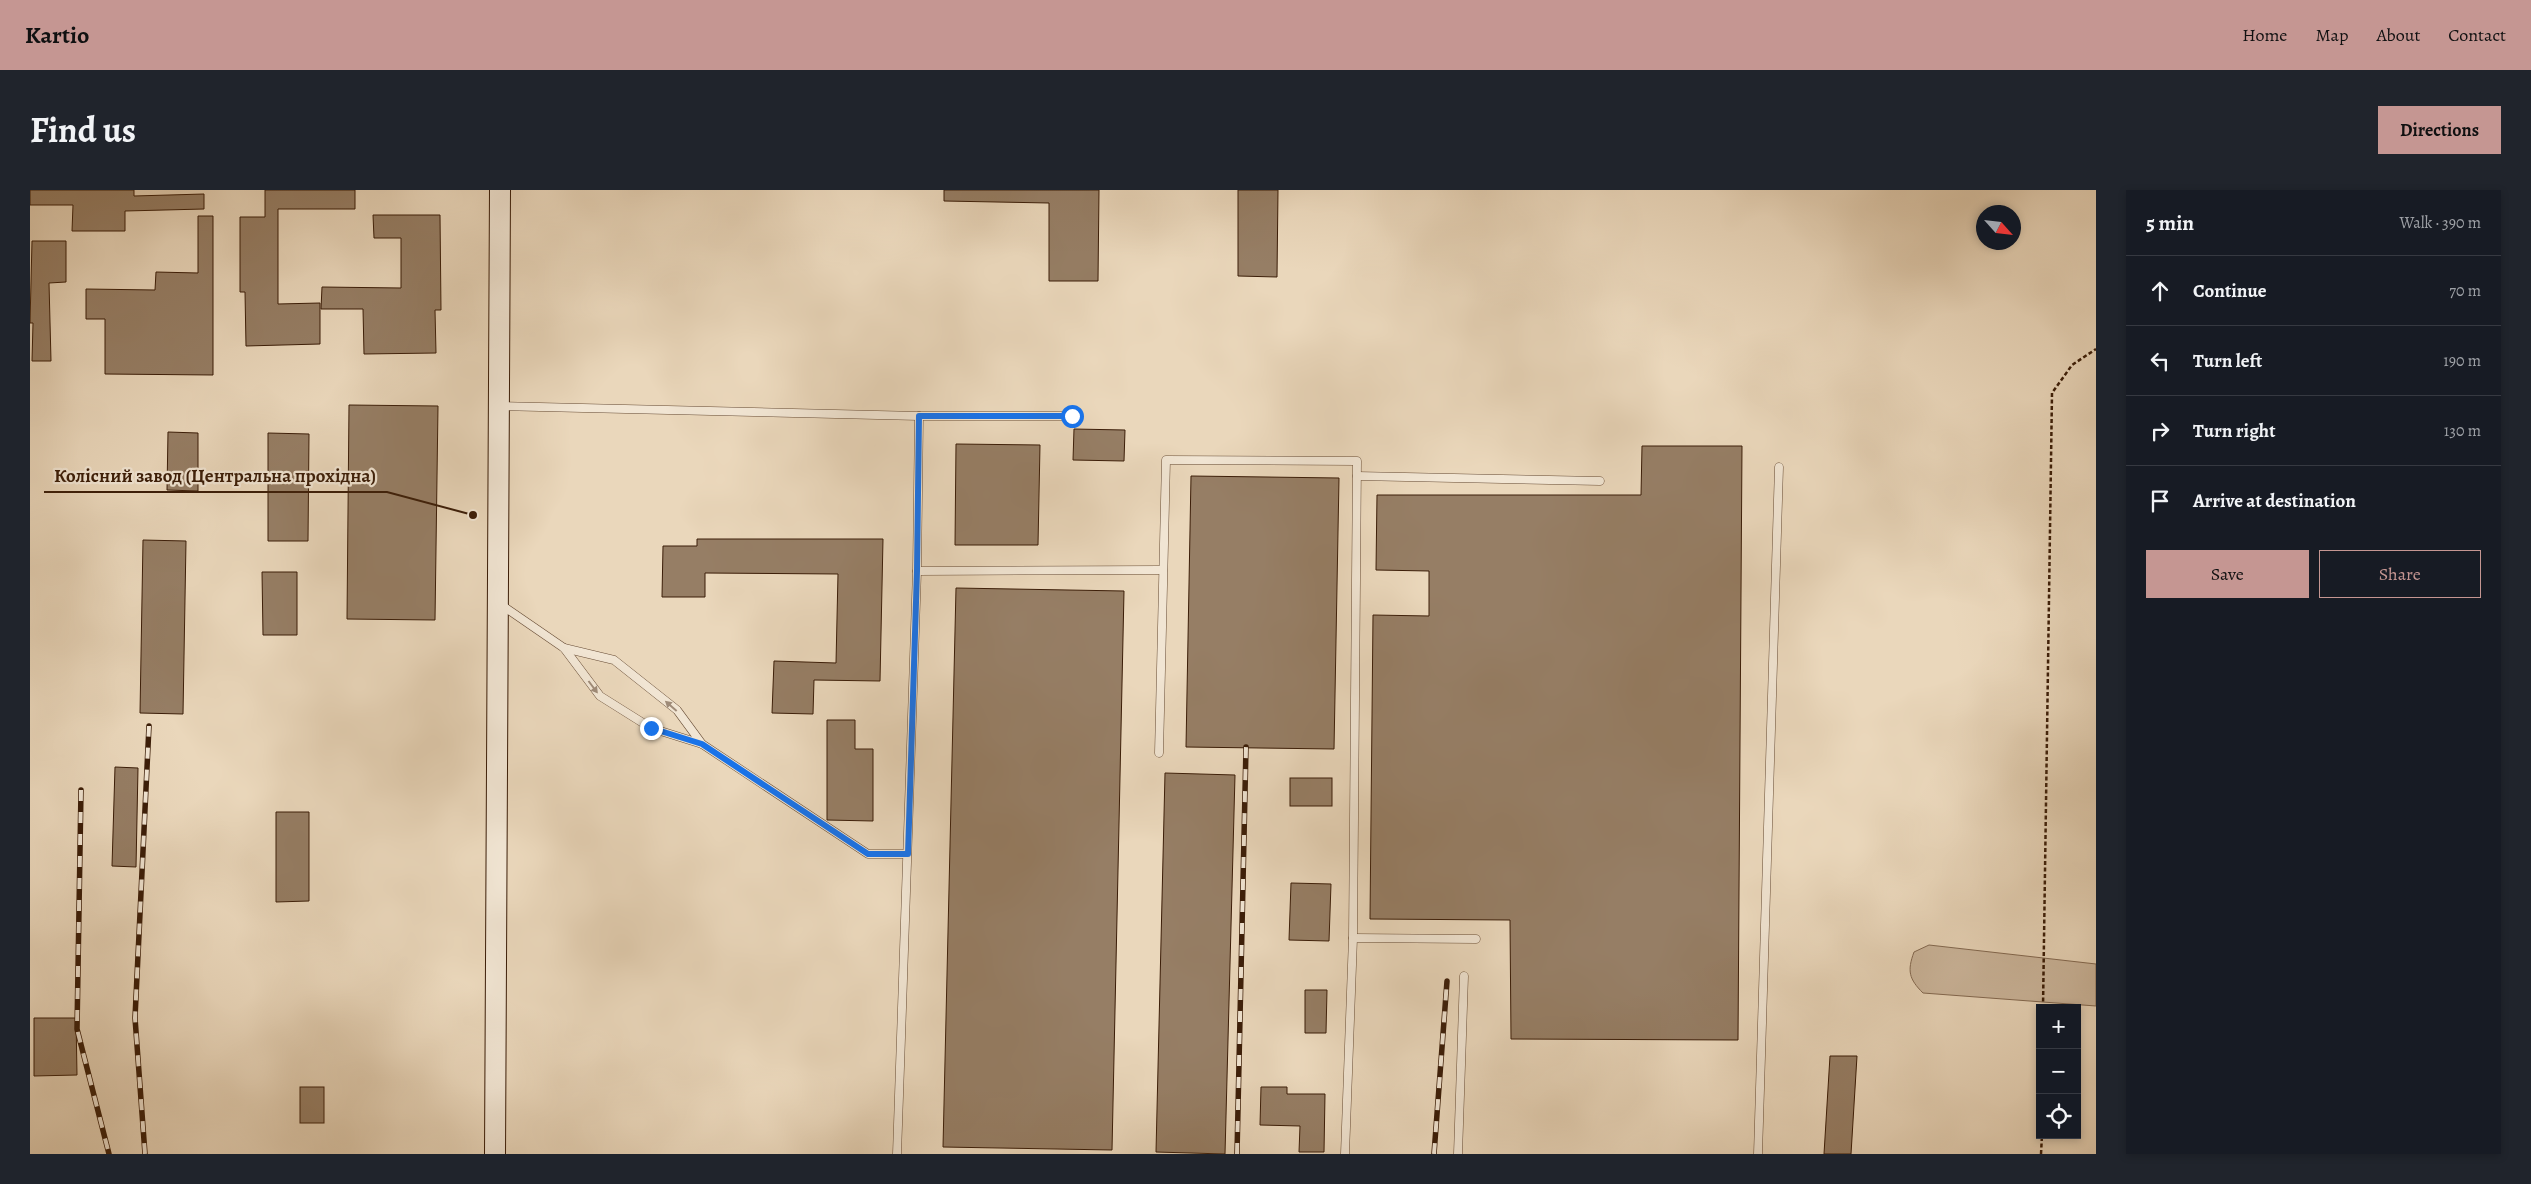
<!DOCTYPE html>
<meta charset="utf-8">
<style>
:root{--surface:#171b24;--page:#20242c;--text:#f1f3f6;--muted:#9ea1a6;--line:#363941;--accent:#c59692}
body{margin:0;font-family:Alegreya,serif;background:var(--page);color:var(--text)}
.controls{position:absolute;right:15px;bottom:15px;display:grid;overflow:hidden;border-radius:0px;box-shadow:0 2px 8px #0003}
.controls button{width:45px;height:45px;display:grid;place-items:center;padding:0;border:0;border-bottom:1px solid var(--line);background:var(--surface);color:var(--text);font:25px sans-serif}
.compass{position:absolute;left:1946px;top:15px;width:45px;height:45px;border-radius:50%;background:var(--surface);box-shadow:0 2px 8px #0003;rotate:117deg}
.stop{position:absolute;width:15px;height:15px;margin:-11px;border:4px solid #1a73e8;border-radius:50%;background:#fff}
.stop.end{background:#1a73e8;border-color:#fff;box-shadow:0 1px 5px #0008}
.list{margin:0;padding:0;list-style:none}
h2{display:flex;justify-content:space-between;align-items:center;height:65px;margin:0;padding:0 20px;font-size:21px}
h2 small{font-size:16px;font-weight:400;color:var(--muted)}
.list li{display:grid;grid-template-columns:32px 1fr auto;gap:15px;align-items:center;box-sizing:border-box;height:70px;padding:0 20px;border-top:1px solid var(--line)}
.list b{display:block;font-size:19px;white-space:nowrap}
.list em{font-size:16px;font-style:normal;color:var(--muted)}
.actions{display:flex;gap:10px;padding:15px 20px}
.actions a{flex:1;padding:11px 0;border:1px solid var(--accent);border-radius:0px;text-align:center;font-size:18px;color:var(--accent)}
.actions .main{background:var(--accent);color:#111}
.icon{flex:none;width:28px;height:28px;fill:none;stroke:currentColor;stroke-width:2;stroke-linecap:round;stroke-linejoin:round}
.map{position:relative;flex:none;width:2066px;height:964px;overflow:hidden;border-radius:0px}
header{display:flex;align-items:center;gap:30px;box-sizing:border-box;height:70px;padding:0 25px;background:var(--accent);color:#111}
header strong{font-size:24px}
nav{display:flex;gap:28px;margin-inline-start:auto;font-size:18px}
.intro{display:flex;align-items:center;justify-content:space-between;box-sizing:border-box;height:120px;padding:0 30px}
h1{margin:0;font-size:35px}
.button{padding:12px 22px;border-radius:0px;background:var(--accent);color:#111;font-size:18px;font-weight:700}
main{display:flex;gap:30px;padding:0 30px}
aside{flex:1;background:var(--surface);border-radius:0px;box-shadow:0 2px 8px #0003}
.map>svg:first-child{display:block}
.green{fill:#ccb79d;stroke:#846a52}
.building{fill:#967e65;stroke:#3b1d08}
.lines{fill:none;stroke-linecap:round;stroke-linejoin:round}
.lane-casing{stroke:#674c35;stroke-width:9}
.secondary-casing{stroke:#3b1d08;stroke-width:22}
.path{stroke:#3b1d08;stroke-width:2.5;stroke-dasharray:4 2.5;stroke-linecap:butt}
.lane{stroke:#f1e5d3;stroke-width:8}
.secondary{stroke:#f1e5d3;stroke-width:20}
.rail-casing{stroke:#3b1d08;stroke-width:5.5}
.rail{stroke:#f1e5d3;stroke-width:4;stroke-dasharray:11;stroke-linecap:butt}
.oneway{fill:#9f8b78}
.route{stroke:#1a73e8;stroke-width:6}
.leader{fill:none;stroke:#3b1d08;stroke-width:2}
.callout-dot{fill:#3b1d08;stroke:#f1e5d3;stroke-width:2}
.callout-label{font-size:19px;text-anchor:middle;font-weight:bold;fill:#3b1d08;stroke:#f1e5d3;stroke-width:4.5;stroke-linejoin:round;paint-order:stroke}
</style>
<header>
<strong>Kartio</strong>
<nav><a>Home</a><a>Map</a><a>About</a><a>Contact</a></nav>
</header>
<div class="intro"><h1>Find us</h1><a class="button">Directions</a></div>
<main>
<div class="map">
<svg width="2066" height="964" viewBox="0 0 2066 964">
<rect width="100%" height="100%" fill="#ead7bb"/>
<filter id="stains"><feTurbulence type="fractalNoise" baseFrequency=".004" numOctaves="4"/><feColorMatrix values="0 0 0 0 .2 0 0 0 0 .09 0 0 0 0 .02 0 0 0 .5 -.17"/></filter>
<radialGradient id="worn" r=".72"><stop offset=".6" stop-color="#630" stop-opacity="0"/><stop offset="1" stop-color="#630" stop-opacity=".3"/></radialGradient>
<path class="green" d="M1899,755L2066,774V816L1893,803C1879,789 1877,781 1884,762Z"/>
<g class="building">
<polygon points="0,0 104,0 104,6 174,4 174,19 95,21 95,41 42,41 43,15 0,15"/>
<polygon points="235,0 325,0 325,19 248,19 248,114 290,113 290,154 216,156 215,102 210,102 210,27 235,27"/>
<polygon points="914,0 1069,0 1068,91 1019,91 1019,13 914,11"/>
<polygon points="1208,0 1248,0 1247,87 1208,86"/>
<polygon points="343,25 410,25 411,120 405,120 406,163 334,164 333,119 291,119 292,97 371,98 371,48 344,48"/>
<polygon points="168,26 183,26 183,185 75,184 75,129 56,129 56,99 125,100 126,82 168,83"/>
<polygon points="2,51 36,51 36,92 19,93 21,171 2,171 3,133 0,133"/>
<polygon points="319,215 408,216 405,430 317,429"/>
<polygon points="1044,239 1095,240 1094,271 1043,270"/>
<polygon points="138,242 168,243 168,301 137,300"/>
<polygon points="238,243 279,244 278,351 238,351"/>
<polygon points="926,254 1010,255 1008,355 925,355"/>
<polygon points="1612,256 1712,256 1708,850 1481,849 1480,730 1340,729 1343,425 1399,426 1399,381 1346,380 1347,305 1611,305"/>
<polygon points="1161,286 1309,288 1304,559 1156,557"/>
<polygon points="667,349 853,349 850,491 784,490 783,524 742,523 744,471 806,473 808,384 675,383 675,407 632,407 633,356 667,356"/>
<polygon points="113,350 156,351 153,524 110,523"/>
<polygon points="232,382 267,382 267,445 233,445"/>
<polygon points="926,398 1094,401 1082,960 913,957"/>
<polygon points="797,530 825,530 825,559 843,559 843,631 797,630"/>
<polygon points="85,577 108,578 106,677 82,676"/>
<polygon points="1135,583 1205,585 1195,964 1126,962"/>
<rect x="1260" y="588" width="42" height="28"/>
<polygon points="246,622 279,622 279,711 246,712"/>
<polygon points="1261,693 1301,694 1299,751 1259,750"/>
<polygon points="1275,800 1297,800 1296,843 1275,843"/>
<polygon points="4,828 46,828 47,885 4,886"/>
<polygon points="1800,866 1827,866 1821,964 1794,964"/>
<rect x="270" y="897" width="24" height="36"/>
<polygon points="1231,897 1257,897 1257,904 1295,904 1294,962 1269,962 1270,936 1230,935"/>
</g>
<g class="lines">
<g class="lane-casing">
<g id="lane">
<polyline points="471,216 889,226"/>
<polyline points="1042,226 889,226 887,381 1133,380"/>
<polyline points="1327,286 1570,291"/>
<polyline points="470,414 534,458 570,506 621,538 672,554 838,664 877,664"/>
<polyline points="534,458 584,470 647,520 672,554"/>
<polyline points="1129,563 1136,270 1327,271 1323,748"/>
<polyline points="867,964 887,381"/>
<polyline points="1315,964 1323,748 1446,749"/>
<polyline points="1428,964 1434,786"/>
<polyline points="1728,964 1749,277"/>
</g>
</g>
<g class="secondary-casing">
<polyline id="secondary" points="465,964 470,0"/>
</g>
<g class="path">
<polyline points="2013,818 2022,203 2042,175 2066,159"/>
<polyline points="2011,964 2012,945"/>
</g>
<use href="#lane" class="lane"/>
<use href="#secondary" class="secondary"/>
<g class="rail-casing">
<g id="rail">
<polyline points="51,600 47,839 79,964"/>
<polyline points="115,964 105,828 119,536"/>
<polyline points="1207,964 1216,557"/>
<polyline points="1404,964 1417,791"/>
</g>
</g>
<use href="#rail" class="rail"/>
</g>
<defs><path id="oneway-solid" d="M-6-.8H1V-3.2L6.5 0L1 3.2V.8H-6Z" transform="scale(1.25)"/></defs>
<g class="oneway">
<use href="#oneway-solid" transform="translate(563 497) rotate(53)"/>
<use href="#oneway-solid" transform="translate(641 516) rotate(-139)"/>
</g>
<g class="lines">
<polyline class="route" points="621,538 672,554 838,664 878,664 887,381 889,226 1042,226"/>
</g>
<path class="leader" d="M443 325L357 302H14"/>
<circle class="callout-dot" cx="443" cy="325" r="5"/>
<g class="callout-label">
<text x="185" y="292">Колісний завод (Центральна прохідна)</text>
</g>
<rect width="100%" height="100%" filter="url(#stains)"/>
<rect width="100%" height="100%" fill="url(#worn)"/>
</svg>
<div class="controls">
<button>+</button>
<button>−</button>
<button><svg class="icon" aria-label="locate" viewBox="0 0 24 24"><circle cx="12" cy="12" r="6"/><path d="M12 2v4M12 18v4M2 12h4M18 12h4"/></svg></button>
</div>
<svg class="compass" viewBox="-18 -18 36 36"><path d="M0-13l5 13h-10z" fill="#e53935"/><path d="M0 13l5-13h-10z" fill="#9ea1a6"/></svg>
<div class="stop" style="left:1042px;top:226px"></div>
<div class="stop end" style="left:621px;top:538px"></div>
</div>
<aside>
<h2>5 min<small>Walk · 390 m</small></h2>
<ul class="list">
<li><svg class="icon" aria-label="ahead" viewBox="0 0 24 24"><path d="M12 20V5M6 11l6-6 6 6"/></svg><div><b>Continue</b></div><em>70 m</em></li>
<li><svg class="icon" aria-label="left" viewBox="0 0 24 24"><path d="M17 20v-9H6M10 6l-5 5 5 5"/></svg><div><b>Turn left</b></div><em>190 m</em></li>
<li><svg class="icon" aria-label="right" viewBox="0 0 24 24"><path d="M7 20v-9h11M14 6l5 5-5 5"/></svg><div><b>Turn right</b></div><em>130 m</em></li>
<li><svg class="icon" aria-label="arrive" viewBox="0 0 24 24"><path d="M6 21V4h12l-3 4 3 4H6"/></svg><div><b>Arrive at destination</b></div></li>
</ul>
<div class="actions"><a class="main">Save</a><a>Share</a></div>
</aside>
</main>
